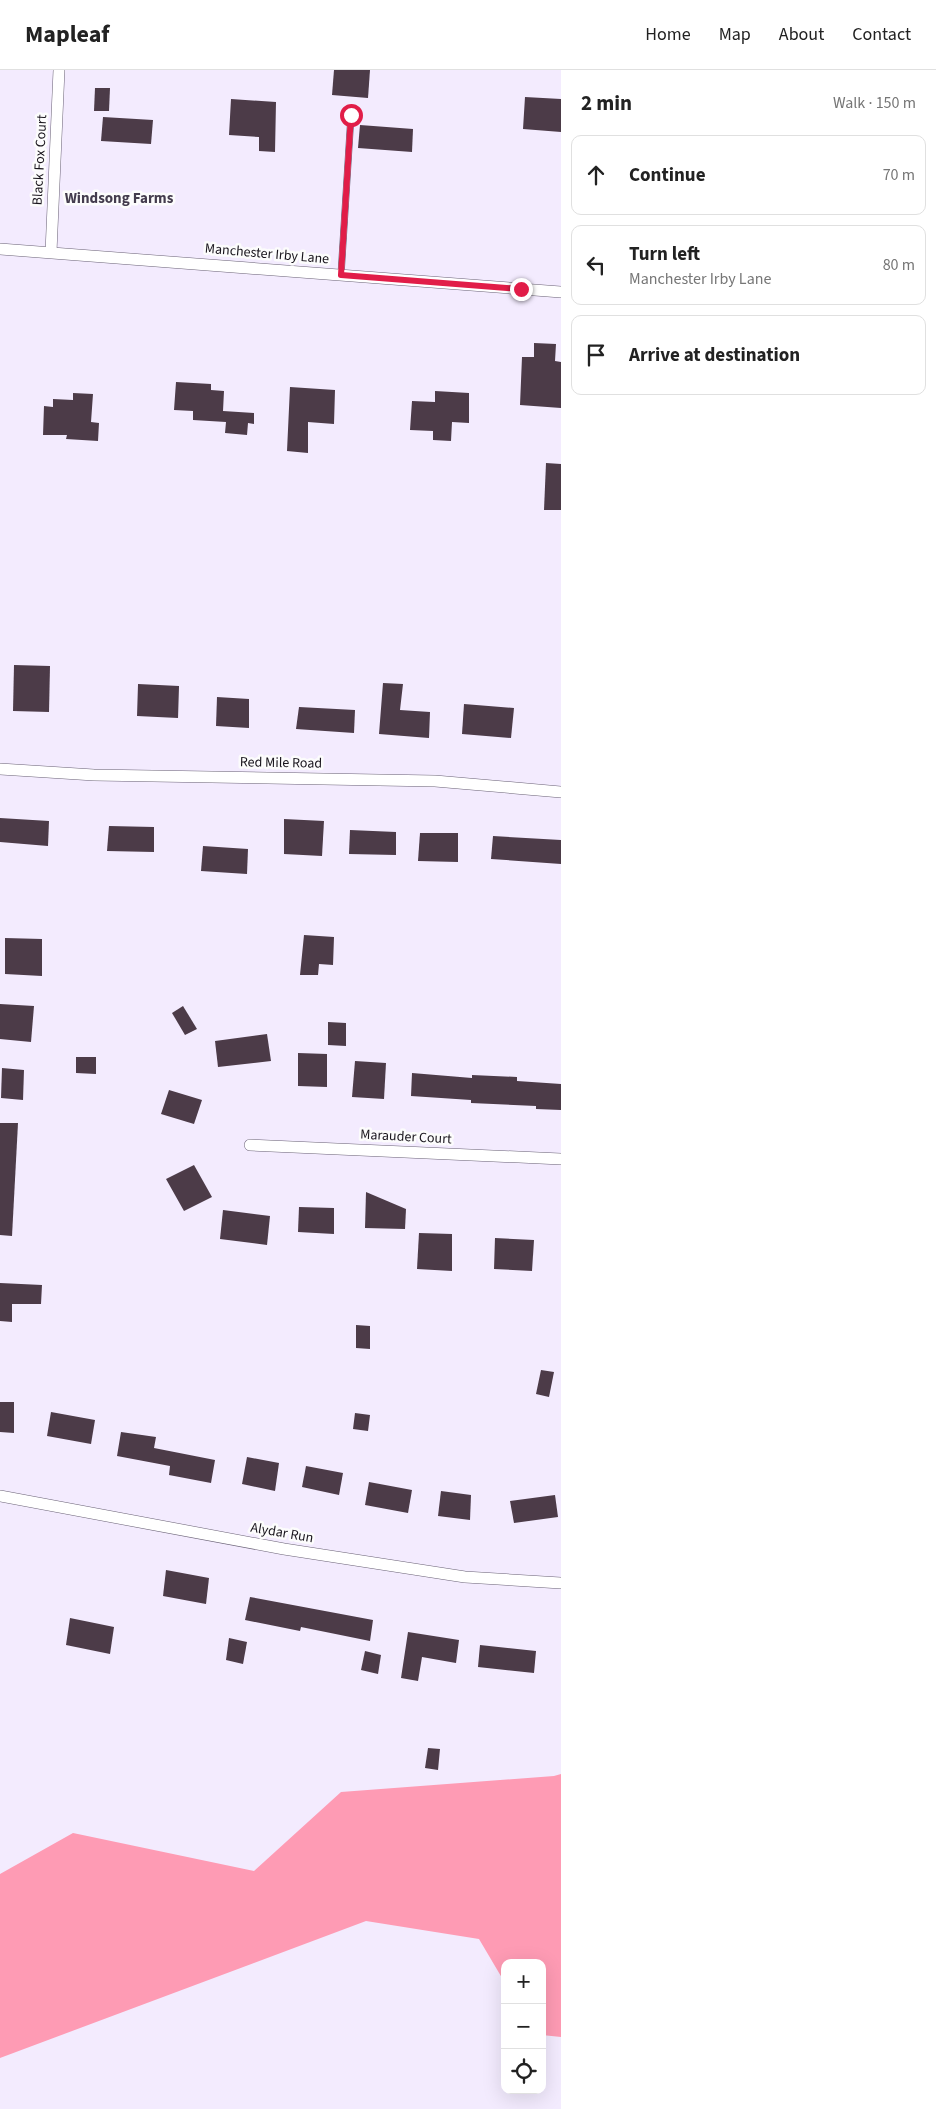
<!DOCTYPE html>
<meta charset="utf-8">
<style>
:root{--surface:#fff;--page:#f2f2f2;--text:#222;--muted:#767676;--line:#e0e0e0}
body{margin:0;font-family:"Source Sans 3",sans-serif;background:var(--page);color:var(--text)}
.controls{position:absolute;right:15px;bottom:15px;display:grid;overflow:hidden;border-radius:10px;box-shadow:0 5px 20px #0002}
.controls button{width:45px;height:45px;display:grid;place-items:center;padding:0;border:0;border-bottom:1px solid var(--line);background:var(--surface);color:var(--text);font:25px sans-serif}
.stop{position:absolute;width:15px;height:15px;margin:-11px;border:4px solid #e11d48;border-radius:50%;background:#fff}
.stop.end{background:#e11d48;border-color:#fff;box-shadow:0 1px 5px #0008}
.list{margin:0;padding:0;list-style:none}
h2{display:flex;justify-content:space-between;align-items:center;height:65px;margin:0;padding:0 20px;font-size:21px}
h2 small{font-size:16px;font-weight:400;color:var(--muted)}
.list li{display:grid;grid-template-columns:32px 1fr auto;gap:15px;align-items:center;box-sizing:border-box;height:80px;margin:0 10px 10px;padding:0 10px;border:1px solid var(--line);border-radius:10px}
.list b{display:block;font-size:19px;white-space:nowrap}
.list p{margin:0;font-size:16px;white-space:nowrap;color:var(--muted)}
.list em{font-size:16px;font-style:normal;color:var(--muted)}
.icon{flex:none;width:28px;height:28px;fill:none;stroke:currentColor;stroke-width:2;stroke-linecap:round;stroke-linejoin:round}
.map{position:relative;flex:none;width:561px;height:2039px;overflow:hidden}
header{display:flex;align-items:center;gap:30px;box-sizing:border-box;height:70px;padding:0 25px;background:var(--surface);border-bottom:1px solid var(--line)}
header strong{font-size:24px}
nav{display:flex;gap:28px;margin-inline-start:auto;font-size:18px}
main{display:flex}
aside{flex:1;background:var(--surface)}
.map>svg:first-child{display:block}
.green{fill:#fe9bb4}
.building{fill:#4c3b48}
.lines{fill:none;stroke-linecap:round;stroke-linejoin:round}
.lane-casing{stroke:#6a6276;stroke-width:7}
.street-casing{stroke:#6a6276;stroke-width:12}
.lane{stroke:#fff;stroke-width:5.5}
.street{stroke:#fff;stroke-width:11}
.route{stroke:#e11d48;stroke-width:6}
.labels{text-anchor:middle;dominant-baseline:central;stroke-width:5;stroke-linejoin:round;paint-order:stroke}
.street-label{font-size:14px;fill:#18141c;stroke:#fcfcfc}
.neighbourhood-label{font-size:15px;font-weight:bold;fill:#443c4e;stroke:#fcfcfc}
</style>
<header>
<strong>Mapleaf</strong>
<nav><a>Home</a><a>Map</a><a>About</a><a>Contact</a></nav>
</header>
<main>
<div class="map">
<svg width="561" height="2039" viewBox="0 0 561 2039">
<rect width="100%" height="100%" fill="#f3ebfe"/>
<polygon class="green" points="561,1704 561,1967 542,1965 542,1893 505,1893 505,1913 479,1869 366,1851 0,1988 0,1804 73,1763 254,1801 341,1722 554,1706"/>
<g class="building">
<polygon points="334,0 370,0 368,28 332,25"/>
<polygon points="95,18 110,18 109,41 94,41"/>
<polygon points="525,27 561,29 561,62 523,59"/>
<polygon points="231,29 276,32 275,82 259,81 259,67 229,65"/>
<polygon points="103,47 153,50 151,74 101,71"/>
<polygon points="360,55 413,59 412,82 358,78"/>
<polygon points="534,273 556,274 555,291 561,292 561,338 520,335 522,287 534,287"/>
<polygon points="176,312 211,314 211,320 224,321 223,341 254,343 254,354 248,353 247,365 225,363 226,352 193,350 193,341 174,340"/>
<polygon points="290,317 335,320 334,354 308,352 308,383 287,381"/>
<polygon points="435,321 469,323 469,353 452,352 451,371 433,370 433,361 410,360 412,331 435,332"/>
<polygon points="73,323 93,324 91,352 99,353 98,371 66,369 67,365 43,365 44,336 53,337 53,329 73,330"/>
<polygon points="546,393 561,394 561,440 544,440"/>
<polygon points="14,595 50,596 49,642 13,641"/>
<polygon points="383,613 403,614 400,640 430,642 429,668 379,664"/>
<polygon points="138,614 179,616 178,648 137,646"/>
<polygon points="217,627 249,629 249,658 216,656"/>
<polygon points="464,634 514,638 511,668 462,664"/>
<polygon points="299,637 355,640 354,663 296,659"/>
<polygon points="0,748 49,751 48,776 0,772"/>
<polygon points="284,749 324,751 322,786 284,784"/>
<polygon points="109,756 154,757 154,782 107,781"/>
<polygon points="350,760 396,762 396,785 349,784"/>
<polygon points="420,763 458,763 458,792 418,791"/>
<polygon points="493,766 561,770 561,794 491,789"/>
<polygon points="203,776 248,779 247,804 201,801"/>
<polygon points="304,865 334,867 333,895 319,894 318,905 300,905"/>
<polygon points="5,868 42,869 42,906 5,904"/>
<polygon points="0,934 34,936 31,972 0,969"/>
<polygon points="183,936 197,959 185,965 172,943"/>
<polygon points="328,952 346,953 346,976 328,975"/>
<polygon points="267,964 271,991 218,997 215,971"/>
<polygon points="298,983 327,984 327,1017 298,1016"/>
<polygon points="76,987 96,987 96,1004 76,1003"/>
<polygon points="355,991 386,993 384,1029 352,1027"/>
<polygon points="2,998 24,1000 23,1030 1,1028"/>
<polygon points="412,1003 472,1008 472,1005 517,1007 517,1011 561,1014 561,1040 536,1039 536,1036 471,1033 471,1030 411,1026"/>
<polygon points="169,1020 202,1030 194,1054 161,1044"/>
<polygon points="0,1053 18,1053 12,1166 0,1165"/>
<polygon points="194,1095 212,1127 184,1141 166,1109"/>
<polygon points="366,1122 406,1139 405,1159 365,1158"/>
<polygon points="299,1137 334,1138 334,1164 298,1162"/>
<polygon points="223,1140 270,1146 267,1175 220,1169"/>
<polygon points="419,1163 452,1164 452,1201 417,1199"/>
<polygon points="495,1168 534,1170 532,1201 494,1199"/>
<polygon points="0,1213 42,1215 41,1234 12,1234 12,1252 0,1251"/>
<polygon points="356,1255 370,1256 370,1279 356,1278"/>
<polygon points="541,1300 554,1302 549,1327 536,1324"/>
<polygon points="0,1332 14,1332 14,1363 0,1362"/>
<polygon points="51,1342 95,1350 91,1374 47,1366"/>
<polygon points="355,1343 370,1345 368,1361 353,1359"/>
<polygon points="121,1362 156,1367 154,1378 215,1390 211,1413 169,1405 170,1396 117,1386"/>
<polygon points="247,1387 279,1393 275,1421 242,1414"/>
<polygon points="306,1396 343,1403 339,1425 302,1417"/>
<polygon points="369,1412 412,1420 408,1443 365,1435"/>
<polygon points="441,1421 471,1425 470,1450 438,1446"/>
<polygon points="555,1425 558,1447 514,1453 510,1431"/>
<polygon points="166,1500 209,1508 206,1534 163,1526"/>
<polygon points="250,1527 373,1550 370,1571 301,1557 300,1561 245,1550"/>
<polygon points="70,1548 114,1557 110,1584 66,1575"/>
<polygon points="408,1562 459,1570 456,1593 422,1587 418,1611 401,1608"/>
<polygon points="229,1568 247,1572 243,1594 226,1590"/>
<polygon points="480,1575 536,1581 534,1603 478,1597"/>
<polygon points="365,1581 381,1585 378,1604 361,1600"/>
<polygon points="428,1678 440,1679 438,1700 425,1698"/>
</g>
<g class="lines">
<g class="lane-casing">
<polyline id="lane" points="341,205 351,45"/>
</g>
<g class="street-casing">
<g id="street">
<polyline points="0,179 561,222"/>
<polyline points="51,182 59,0"/>
<polyline points="0,699 94,705 435,711 561,722"/>
<polyline points="250,1075 561,1089"/>
<polyline points="0,1426 284,1479 465,1507 561,1513"/>
</g>
</g>
<use href="#lane" class="lane"/>
<use href="#street" class="street"/>
</g>
<g class="lines">
<polyline class="route" points="351,45 341,205 521,219"/>
</g>
<g class="labels">
<g class="street-label">
<text transform="translate(40 90) rotate(-87)">Black Fox Court</text>
<text transform="translate(267 184) rotate(5)">Manchester Irby Lane</text>
<text transform="translate(281 693) rotate(1)">Red Mile Road</text>
<text transform="translate(406 1067) rotate(3)">Marauder Court</text>
<text transform="translate(282 1463) rotate(10)">Alydar Run</text>
</g>
<g class="neighbourhood-label">
<text x="119" y="128">Windsong Farms</text>
</g>
</g>
</svg>
<div class="controls">
<button>+</button>
<button>−</button>
<button><svg class="icon" aria-label="locate" viewBox="0 0 24 24"><circle cx="12" cy="12" r="6"/><path d="M12 2v4M12 18v4M2 12h4M18 12h4"/></svg></button>
</div>
<div class="stop" style="left:351px;top:45px"></div>
<div class="stop end" style="left:521px;top:219px"></div>
</div>
<aside>
<h2>2 min<small>Walk · 150 m</small></h2>
<ul class="list">
<li><svg class="icon" aria-label="ahead" viewBox="0 0 24 24"><path d="M12 20V5M6 11l6-6 6 6"/></svg><div><b>Continue</b></div><em>70 m</em></li>
<li><svg class="icon" aria-label="left" viewBox="0 0 24 24"><path d="M17 20v-9H6M10 6l-5 5 5 5"/></svg><div><b>Turn left</b><p>Manchester Irby Lane</p></div><em>80 m</em></li>
<li><svg class="icon" aria-label="arrive" viewBox="0 0 24 24"><path d="M6 21V4h12l-3 4 3 4H6"/></svg><div><b>Arrive at destination</b></div></li>
</ul>
</aside>
</main>
